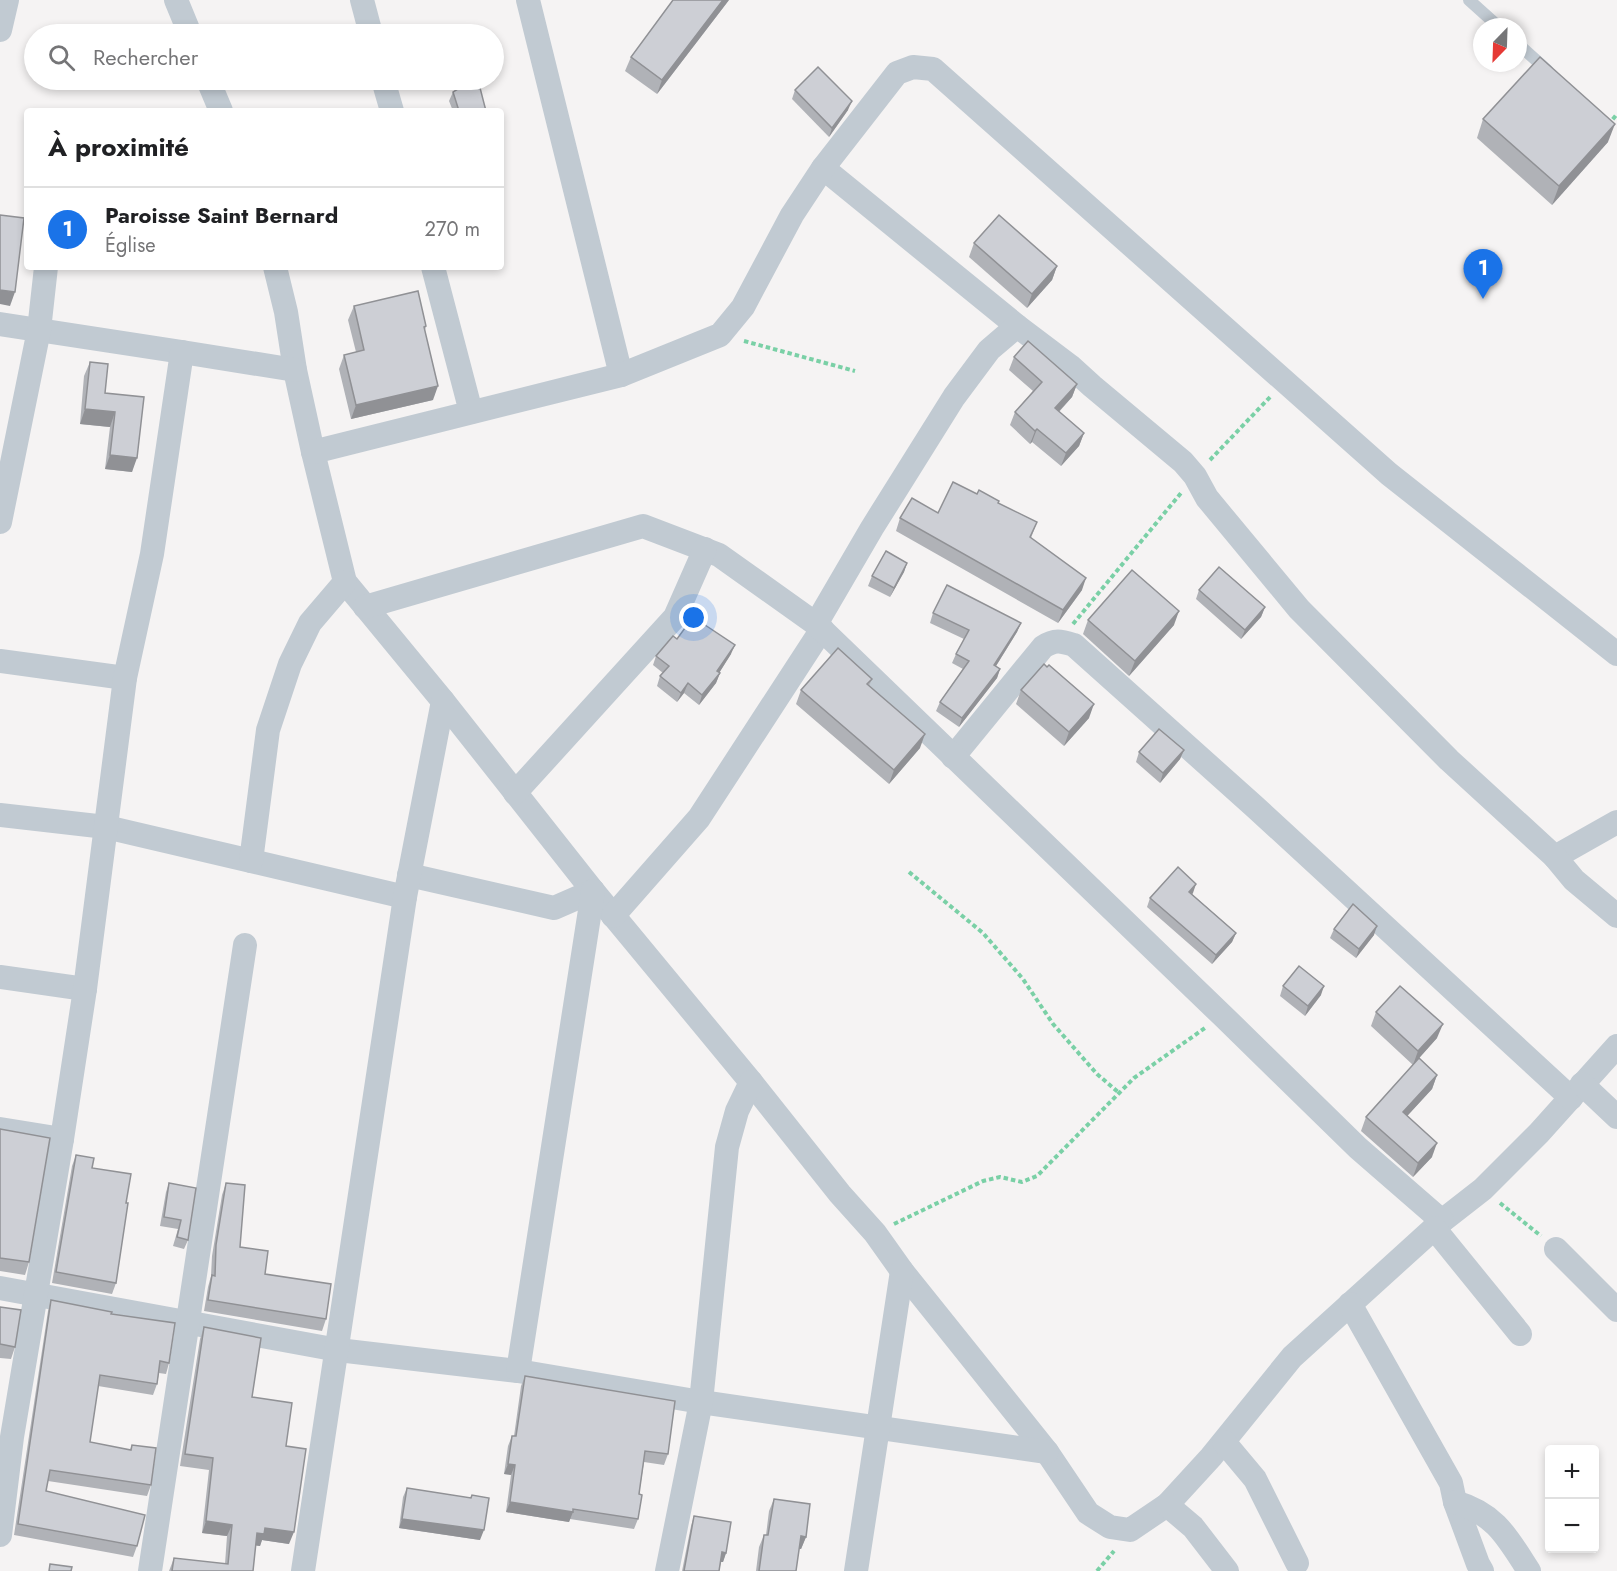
<!DOCTYPE html>
<html lang="fr">
<meta charset="utf-8">
<style>
:root{--surface:#fff;--page:#f6f6f6;--text:#202124;--muted:#757577;--line:#e0e0e0;--accent:#1a73e8}
body{margin:0;font-family:Jost,sans-serif;background:var(--page);color:var(--text)}
.controls{position:absolute;right:18px;bottom:18px;display:grid;overflow:hidden;border-radius:6px;box-shadow:0 3px 9px #0003}
.controls button{width:54px;height:54px;display:grid;place-items:center;padding:0;border:0;border-bottom:2px solid var(--line);background:var(--surface);color:var(--text);font:30px sans-serif}
.compass{position:absolute;left:1473px;top:18px;width:54px;height:54px;border-radius:50%;background:var(--surface);box-shadow:0 3px 9px #0003;rotate:203deg}
.you{position:absolute;left:694px;top:618px;width:21px;height:21px;margin:-15px;border:4px solid #fff;border-radius:50%;background:#1a73e8;box-shadow:0 0 0 9px #1a73e833}
.badge{display:grid;place-items:center;width:39px;height:39px;border-radius:50%;background:var(--accent);color:#fff;font-size:20px;font-weight:700}
.pin{position:absolute;translate:-50% -50px;filter:drop-shadow(0 2px 3px #0008)}
.pin::after{content:'';position:absolute;top:32px;width:21px;height:18px;background:inherit;clip-path:polygon(0 0,100% 0,50% 100%)}
.list{margin:0;padding:0;list-style:none}
h2{display:flex;justify-content:space-between;align-items:center;height:78px;margin:0;padding:0 24px;font-size:26px}
h2 small{font-size:20px;font-weight:400;color:var(--muted)}
.list li{display:grid;grid-template-columns:39px 1fr auto;gap:18px;align-items:center;box-sizing:border-box;height:84px;padding:0 24px;border-top:2px solid var(--line)}
.list b{display:block;font-size:22px;white-space:nowrap}
.list p{margin:0;font-size:20px;white-space:nowrap;color:var(--muted)}
.list em{font-size:20px;font-style:normal;color:var(--muted)}
.icon{flex:none;width:33px;height:33px;fill:none;stroke:currentColor;stroke-width:2;stroke-linecap:round;stroke-linejoin:round}
.map{position:relative;flex:none;width:1617px;height:1571px;overflow:hidden}
.search{position:absolute;background:var(--surface);box-shadow:0 3px 9px #0003;left:24px;top:24px;width:480px;height:66px;display:flex;align-items:center;gap:15px;box-sizing:border-box;padding:0 21px;border-radius:33px;color:var(--muted);font-size:22px}
.panel{position:absolute;background:var(--surface);box-shadow:0 3px 9px #0003;left:24px;top:108px;width:480px;height:162px;border-radius:6px}
.map>svg:first-child{display:block}
.lines{fill:none;stroke-linecap:round;stroke-linejoin:round}
.path{stroke:#7ad0a6;stroke-width:4;stroke-dasharray:4.5 3;stroke-linecap:butt}
.service{stroke:#c1cad2;stroke-width:12}
.minor{stroke:#c1cad2;stroke-width:24}
.wall{fill:#b0b2b7}
.shaded-wall{fill:#909195}
.building{fill:#cdcfd5;stroke:#909195;stroke-width:1.5}
</style>
<div class="map">
<svg width="1617" height="1571" viewBox="0 0 1617 1571">
<rect width="100%" height="100%" fill="#f5f3f3"/>
<g class="lines">
<g class="path">
<polyline points="1608,125 1617,114"/>
<polyline points="744,341 855,371"/>
<polyline points="1210,460 1271,396"/>
<polyline points="1073,624 1181,493"/>
<polyline points="909,872 983,933 1023,979 1053,1024 1097,1074 1118,1092"/>
<polyline points="1500,1203 1541,1236"/>
<polyline points="894,1224 983,1181 1000,1177 1022,1182 1037,1176 1134,1078 1205,1028"/>
<polyline points="1097,1571 1114,1551"/>
</g>
<g class="service">
<polyline points="1469,0 1499,27"/>
<polyline points="1518,44 1547,70"/>
</g>
<g class="minor">
<polyline points="176,0 190,34"/>
<polyline points="362,0 371,34"/>
<polyline points="528,0 621,375"/>
<polyline points="0,30 7,0"/>
<polyline points="208,80 221,111"/>
<polyline points="383,80 392,111"/>
<polyline points="823,168 1017,326"/>
<polyline points="275,267 286,312 295,370 313,452 345,582 443,701 593,891 751,1082 840,1194 875,1233 902,1271 1047,1452 1088,1513 1110,1527 1130,1530 1167,1505 1211,1457 1292,1357 1442,1221 1483,1189 1539,1133 1617,1046"/>
<polyline points="433,267 471,412"/>
<polyline points="0,324 182,352"/>
<polyline points="313,452 621,375 720,335 743,307 792,215 823,168 897,73 913,67 933,69 1389,474 1617,654"/>
<polyline points="0,522 39,330 46,267"/>
<polyline points="365,607 643,526 719,555 816,624"/>
<polyline points="0,661 125,678"/>
<path d="M953,757L1043,647C1055,639 1061,641 1074,645L1255,807L1571,1098"/>
<polyline points="515,793 675,617 705,549"/>
<polyline points="0,815 106,827 405,897"/>
<polyline points="1555,857 1617,822"/>
<polyline points="251,861 268,730 290,664 310,623 345,582"/>
<polyline points="409,875 554,908 593,891"/>
<polyline points="613,916 699,818 822,629"/>
<polyline points="0,977 85,989"/>
<polyline points="1582,1084 1617,1117"/>
<polyline points="0,1129 62,1139"/>
<polyline points="1442,1221 1358,1148 1223,1016 816,624 872,528 954,397 989,350 1017,326 1070,366 1092,386 1183,462 1195,476 1207,498 1299,609 1449,760 1555,857 1574,880 1617,916"/>
<polyline points="1434,1228 1520,1334"/>
<polyline points="1556,1249 1617,1310"/>
<polyline points="0,1288 338,1350 518,1371 701,1402 1047,1452"/>
<polyline points="1350,1304 1451,1483 1455,1502 1478,1564 1482,1571"/>
<polyline points="518,1371 593,891"/>
<polyline points="1224,1442 1255,1479 1297,1563"/>
<path d="M1455,1502C1496,1514 1507,1537 1529,1571"/>
<polyline points="1167,1505 1193,1527 1227,1571"/>
<polyline points="0,1535 12,1437 62,1139 85,989 125,678 152,554 182,352 295,370"/>
<polyline points="150,1571 245,945"/>
<polyline points="303,1571 405,897 443,701"/>
<polyline points="667,1571 701,1402 727,1147 737,1111 751,1082"/>
<polyline points="856,1571 902,1271"/>
</g>
</g>
<g class="wall">
<polygon points="729,0 657,94 625,71 631,57"/>
<polygon points="795,90 848,110 829,137 792,99"/>
<polygon points="453,92 486,111 453,111 449,101"/>
<polygon points="1483,119 1608,142 1552,205 1477,138"/>
<polygon points="974,243 1057,266 1052,280 1027,308 969,257"/>
<polygon points="354,306 426,326 425,330 433,400 351,419 339,369 344,355 356,352 348,320"/>
<polygon points="1014,357 1077,384 1072,397 1059,412 1084,433 1079,446 1061,466 1032,442 1030,444 1010,425 1015,412 1033,391 1009,370"/>
<polygon points="90,362 105,393 144,397 132,472 105,469 110,427 80,424 84,376"/>
<polygon points="977,494 998,503 1037,522 1031,538 1082,590 1058,623 896,531 900,518 938,513"/>
<polygon points="907,563 904,572 890,597 868,586 872,576"/>
<polygon points="1199,590 1265,607 1261,617 1241,639 1196,599"/>
<polygon points="933,613 1021,623 1017,632 996,666 1000,669 997,678 959,727 936,711 940,702 963,669 952,663 956,654 964,639 930,623"/>
<polygon points="1088,620 1174,625 1129,676 1083,634"/>
<polygon points="677,639 731,654 719,673 720,673 716,683 699,705 684,693 677,702 657,686 660,676 663,673 653,665 656,656"/>
<polygon points="872,679 869,686 920,748 889,784 796,704 801,690"/>
<polygon points="1021,690 1089,718 1064,746 1016,704"/>
<polygon points="1184,750 1180,759 1160,783 1136,762 1139,752"/>
<polygon points="1193,893 1192,894 1236,933 1232,942 1212,964 1147,907 1150,898"/>
<polygon points="1334,929 1374,935 1356,958 1330,938"/>
<polygon points="1283,986 1321,995 1305,1016 1280,996"/>
<polygon points="1376,1012 1437,1038 1419,1058 1437,1075 1432,1089 1407,1116 1432,1157 1413,1177 1361,1131 1366,1117 1413,1065 1371,1026"/>
<polygon points="0,1129 29,1262 25,1275 0,1271"/>
<polygon points="76,1155 92,1168 116,1283 112,1294 52,1283 72,1166"/>
<polygon points="169,1183 188,1240 184,1249 173,1246 178,1229 160,1226 166,1192"/>
<polygon points="226,1183 240,1247 265,1274 326,1319 322,1331 204,1311 208,1287 211,1276 212,1256 222,1195"/>
<polygon points="51,1300 111,1314 169,1363 166,1374 159,1373 157,1384 153,1395 98,1386 90,1442 130,1450 132,1445 151,1485 147,1496 48,1481 46,1491 137,1546 133,1557 14,1535 48,1311"/>
<polygon points="0,1307 15,1347 11,1359 0,1358"/>
<polygon points="204,1327 286,1446 289,1544 262,1540 260,1546 255,1545 253,1571 169,1571 174,1558 225,1564 227,1536 202,1533 209,1470 180,1466 200,1339"/>
<polygon points="525,1376 668,1454 664,1465 644,1462 639,1494 638,1519 634,1529 570,1519 569,1522 506,1512 511,1475 504,1474 508,1446 512,1436 514,1436 521,1386"/>
<polygon points="407,1488 470,1498 472,1495 480,1540 399,1528 403,1497"/>
<polygon points="774,1499 806,1537 801,1549 799,1549 796,1571 756,1571 759,1547 764,1535 766,1535 769,1511"/>
<polygon points="694,1516 726,1553 723,1562 721,1562 719,1571 682,1571 691,1526"/>
</g>
<g class="shaded-wall">
<polygon points="723,0 729,0 657,94 662,80"/>
<polygon points="852,101 848,110 829,137 832,128"/>
<polygon points="1615,124 1608,142 1552,205 1559,186"/>
<polygon points="1057,266 1052,280 1027,308 1032,294"/>
<polygon points="0,290 15,292 10,306 0,304"/>
<polygon points="1077,384 1072,397 1050,421 1055,408"/>
<polygon points="438,386 433,400 351,419 356,405"/>
<polygon points="85,409 115,412 110,427 80,424"/>
<polygon points="1037,429 1032,442 1030,444 1035,431"/>
<polygon points="1084,433 1079,446 1061,466 1066,453"/>
<polygon points="110,455 137,458 132,472 105,469"/>
<polygon points="907,563 904,572 890,597 894,588"/>
<polygon points="1086,578 1082,590 1058,623 1063,610"/>
<polygon points="1265,607 1261,617 1241,639 1245,630"/>
<polygon points="1179,611 1174,625 1129,676 1135,661"/>
<polygon points="1021,623 1017,632 991,674 994,665"/>
<polygon points="735,645 731,654 714,681 717,671"/>
<polygon points="1000,669 997,678 959,727 962,718"/>
<polygon points="720,673 716,683 699,705 702,695"/>
<polygon points="688,683 684,693 677,702 681,693"/>
<polygon points="1094,704 1089,718 1064,746 1069,732"/>
<polygon points="925,734 920,748 889,784 894,770"/>
<polygon points="1184,750 1180,759 1160,783 1163,773"/>
<polygon points="1196,884 1193,893 1186,901 1189,892"/>
<polygon points="1377,926 1374,935 1356,958 1359,949"/>
<polygon points="1236,933 1232,942 1212,964 1216,955"/>
<polygon points="1324,986 1321,995 1305,1016 1308,1006"/>
<polygon points="1443,1024 1437,1038 1413,1065 1418,1051"/>
<polygon points="1437,1075 1432,1089 1398,1126 1403,1112"/>
<polygon points="1437,1143 1432,1157 1413,1177 1418,1163"/>
<polygon points="508,1464 515,1465 511,1475 504,1474"/>
<polygon points="510,1502 573,1512 569,1522 506,1512"/>
<polygon points="402,1519 484,1530 480,1540 399,1528"/>
<polygon points="206,1521 232,1525 227,1536 202,1533"/>
<polygon points="265,1528 294,1532 289,1544 262,1540 260,1546 252,1545 257,1533"/>
<polygon points="801,1536 806,1537 801,1549 797,1548"/>
<polygon points="722,1552 726,1553 723,1562 718,1562"/>
</g>
<g class="building">
<polygon points="673,0 723,0 662,80 631,57"/>
<polygon points="1540,57 1615,124 1559,186 1483,119"/>
<polygon points="818,67 852,101 832,128 795,90"/>
<polygon points="472,80 478,80 486,111 459,111 453,92"/>
<polygon points="0,215 24,218 15,292 0,290"/>
<polygon points="999,215 1057,266 1032,294 974,243"/>
<polygon points="418,291 426,326 424,327 438,386 356,405 344,355 364,350 354,306"/>
<polygon points="1028,341 1077,384 1055,408 1084,433 1066,453 1037,429 1035,431 1015,412 1042,382 1014,357"/>
<polygon points="90,362 108,364 105,393 144,397 137,458 110,455 115,412 85,409"/>
<polygon points="953,482 977,494 979,490 999,501 998,503 1037,522 1030,537 1086,578 1063,610 900,518 912,498 938,513"/>
<polygon points="886,551 907,563 894,588 872,576"/>
<polygon points="1219,567 1265,607 1245,630 1199,590"/>
<polygon points="1132,570 1179,611 1135,661 1088,620"/>
<polygon points="947,585 1021,623 994,665 1000,669 962,718 940,702 969,661 956,654 969,630 933,613"/>
<polygon points="693,617 735,645 717,671 720,673 702,695 688,683 681,693 660,676 669,666 656,656 673,636 677,639"/>
<polygon points="838,648 872,679 867,684 925,734 894,770 801,690"/>
<polygon points="1044,664 1047,667 1049,665 1094,704 1069,732 1021,690"/>
<polygon points="1159,729 1184,750 1163,773 1139,752"/>
<polygon points="1178,867 1196,884 1189,892 1236,933 1216,955 1150,898"/>
<polygon points="1353,904 1377,926 1359,949 1334,929"/>
<polygon points="1299,966 1324,986 1308,1006 1283,986"/>
<polygon points="1400,986 1443,1024 1418,1051 1376,1012"/>
<polygon points="1419,1058 1437,1075 1403,1112 1437,1143 1418,1163 1366,1117"/>
<polygon points="0,1129 50,1138 29,1262 0,1258"/>
<polygon points="76,1155 94,1158 92,1168 131,1174 126,1203 128,1203 116,1283 56,1272"/>
<polygon points="169,1183 196,1188 188,1240 177,1237 181,1220 164,1217"/>
<polygon points="226,1183 245,1185 240,1247 268,1251 265,1274 331,1284 326,1319 208,1300 212,1275 215,1276 216,1245"/>
<polygon points="51,1300 112,1312 111,1314 175,1323 169,1363 160,1361 157,1384 100,1375 90,1442 131,1450 132,1445 156,1448 151,1485 50,1470 46,1491 145,1515 137,1546 18,1524"/>
<polygon points="0,1307 21,1310 15,1347 0,1344"/>
<polygon points="204,1327 261,1338 252,1397 292,1403 286,1446 306,1449 294,1532 265,1528 264,1534 257,1533 253,1571 172,1571 174,1558 228,1564 232,1525 206,1521 213,1458 185,1454"/>
<polygon points="525,1376 675,1401 668,1454 645,1451 639,1494 642,1495 638,1519 573,1509 573,1512 510,1502 515,1465 508,1464 512,1436 516,1436"/>
<polygon points="407,1488 471,1498 472,1495 489,1498 484,1530 402,1519"/>
<polygon points="774,1499 810,1504 806,1537 801,1536 796,1571 759,1571 764,1535 768,1535"/>
<polygon points="694,1516 731,1522 726,1553 722,1552 719,1571 684,1571"/>
<polygon points="50,1564 72,1567 71,1571 49,1571"/>
</g>
</svg>
<div class="controls">
<button>+</button>
<button>−</button>
</div>
<svg class="compass" viewBox="-18 -18 36 36"><path d="M0-13l5 13h-10z" fill="#e53935"/><path d="M0 13l5-13h-10z" fill="#757577"/></svg>
<div class="you"></div>
<div class="pin badge" style="left:1483px;top:299px">1</div>
<div class="search"><svg class="icon" aria-label="search" viewBox="0 0 24 24"><circle cx="10" cy="10" r="6"/><path d="M15 15l6 6"/></svg>Rechercher</div>
<section class="panel">
<h2>À proximité<small></small></h2>
<ul class="list">
<li><span class="badge">1</span><div><b>Paroisse Saint Bernard</b><p>Église</p></div><em>270 m</em></li>
</ul>
</section>
</div>
